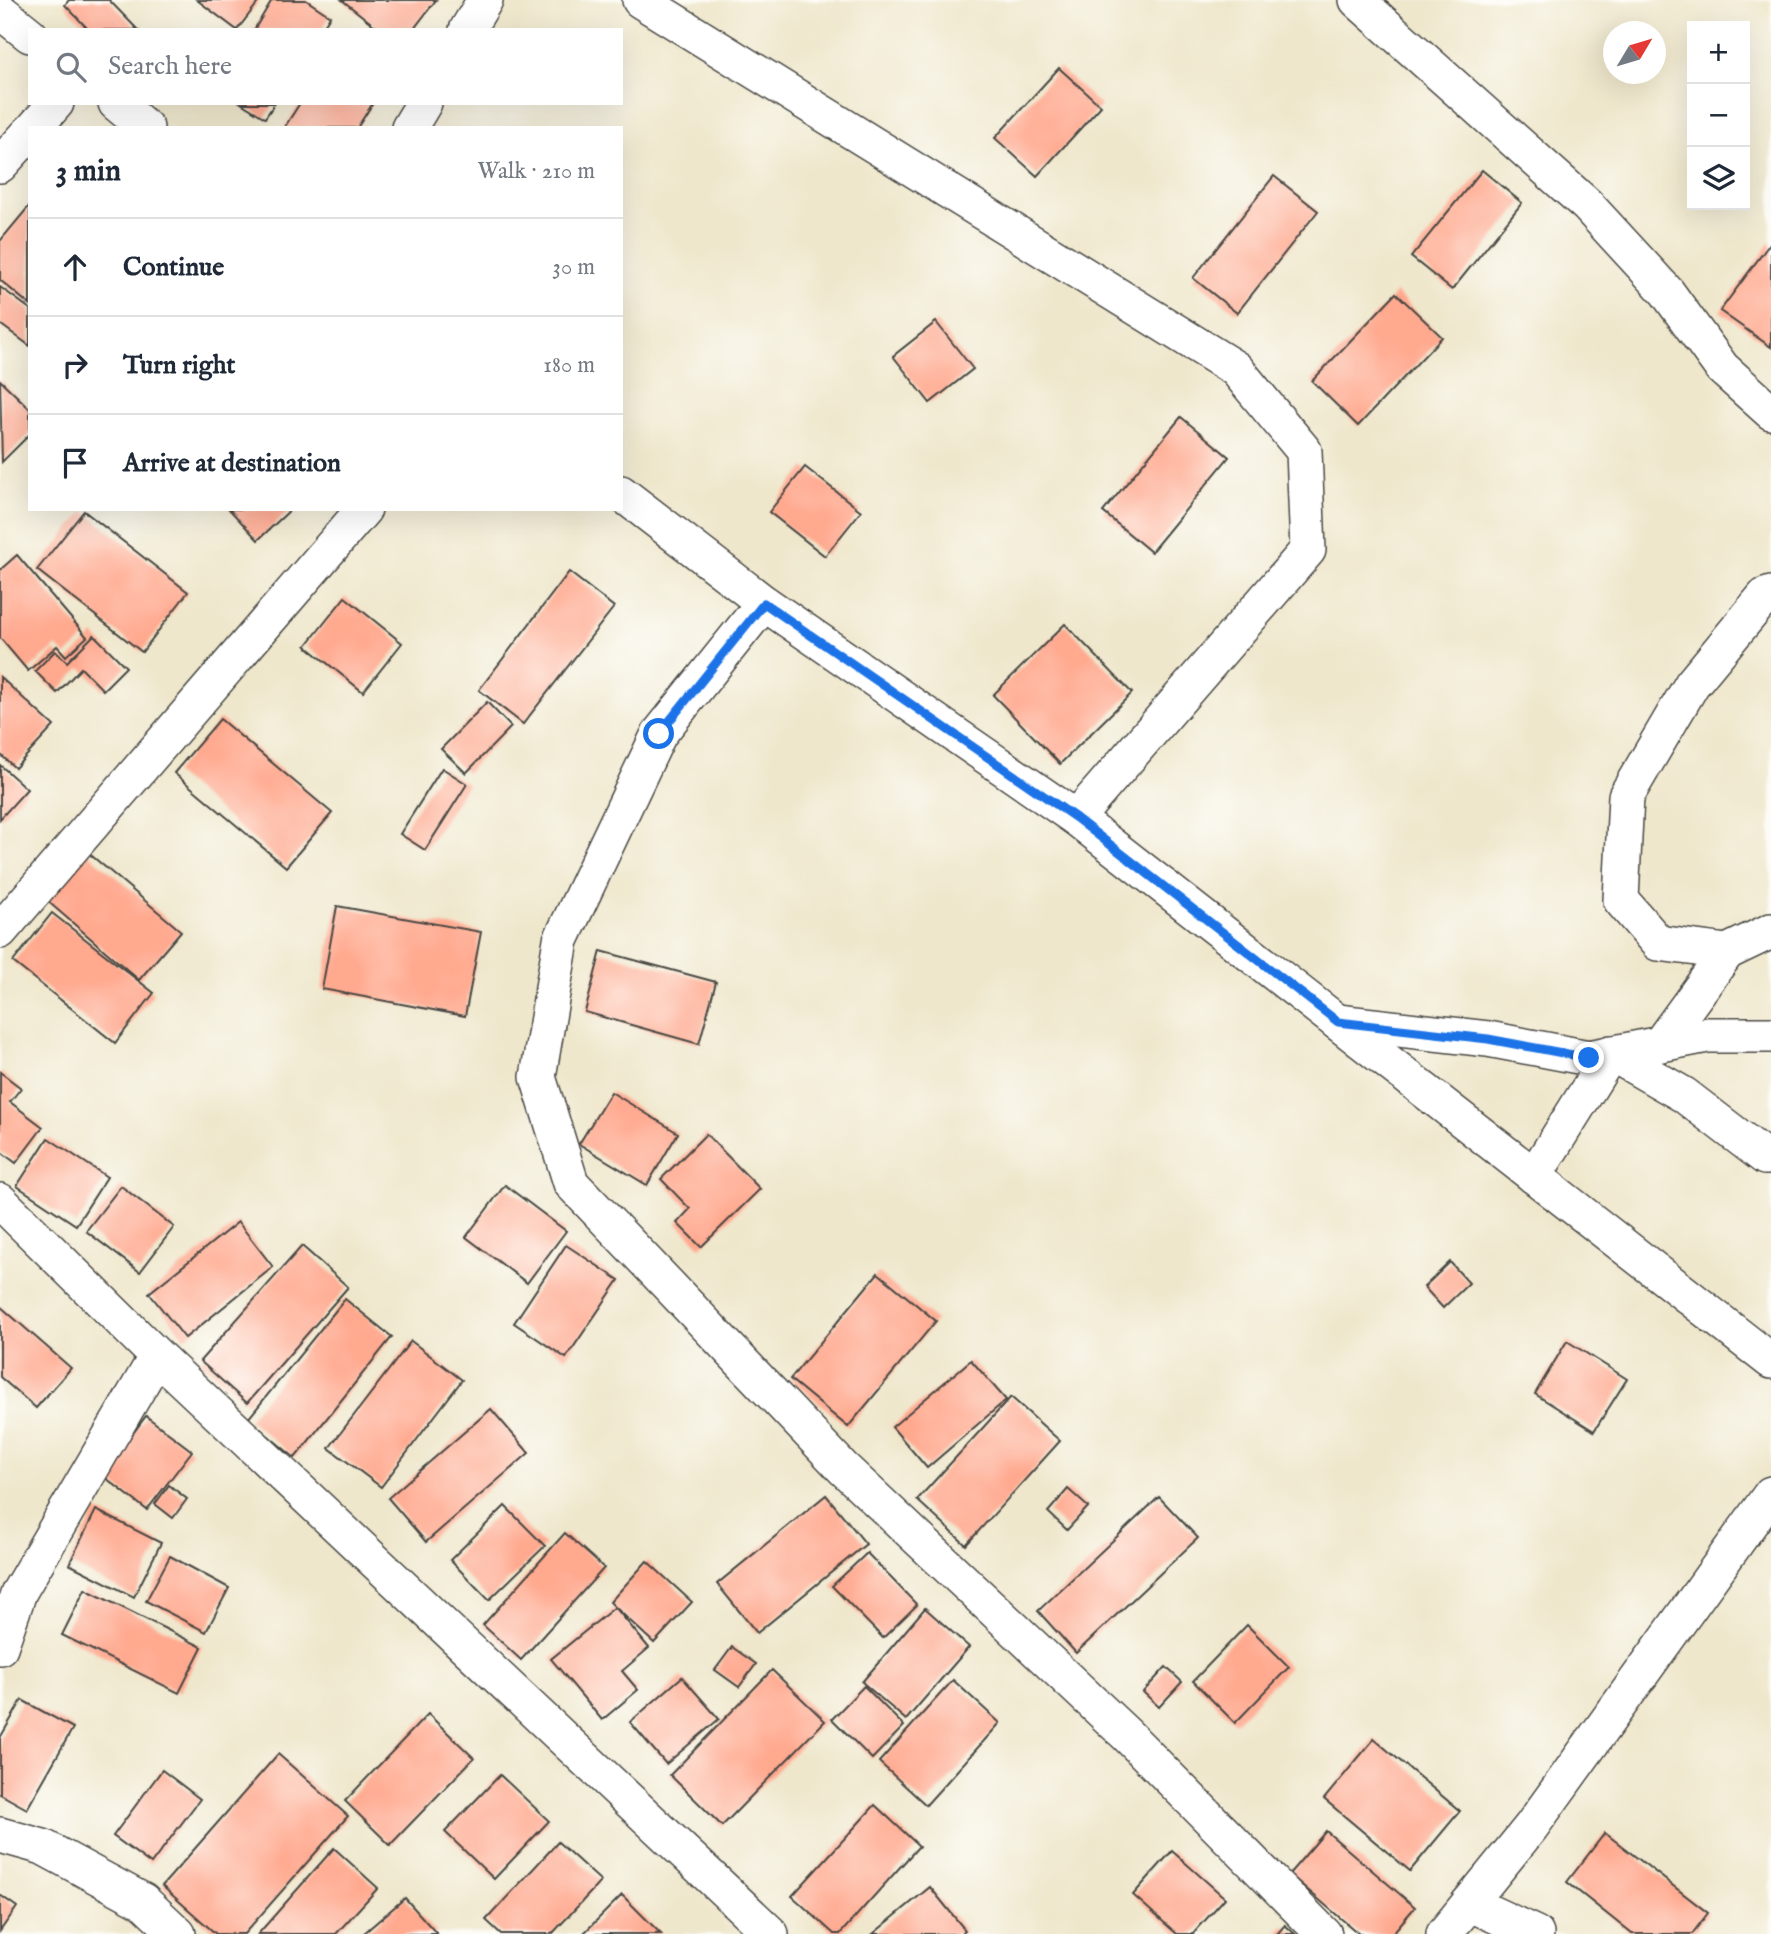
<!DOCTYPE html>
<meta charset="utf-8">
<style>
:root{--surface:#fff;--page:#f2f2f3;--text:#1f2937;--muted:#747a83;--line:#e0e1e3}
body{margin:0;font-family:"IM FELL English",serif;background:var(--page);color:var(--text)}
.controls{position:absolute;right:21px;top:21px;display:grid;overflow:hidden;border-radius:0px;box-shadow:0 7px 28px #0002}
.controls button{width:63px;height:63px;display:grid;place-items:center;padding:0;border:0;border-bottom:2px solid var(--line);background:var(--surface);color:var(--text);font:35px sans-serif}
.compass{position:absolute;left:1603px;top:21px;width:63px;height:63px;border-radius:50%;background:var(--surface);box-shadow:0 7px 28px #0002;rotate:52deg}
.stop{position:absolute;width:21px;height:21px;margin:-16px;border:5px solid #1a73e8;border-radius:50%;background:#fff}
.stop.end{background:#1a73e8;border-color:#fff;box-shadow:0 2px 7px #0008}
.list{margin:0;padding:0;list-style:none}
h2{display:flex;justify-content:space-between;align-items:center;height:91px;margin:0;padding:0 28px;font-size:30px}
h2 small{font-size:23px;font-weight:400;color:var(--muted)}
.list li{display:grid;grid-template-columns:46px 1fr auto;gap:21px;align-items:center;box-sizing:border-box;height:98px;padding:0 28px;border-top:2px solid var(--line)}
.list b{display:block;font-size:26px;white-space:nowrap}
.list em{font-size:23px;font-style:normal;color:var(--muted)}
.icon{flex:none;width:38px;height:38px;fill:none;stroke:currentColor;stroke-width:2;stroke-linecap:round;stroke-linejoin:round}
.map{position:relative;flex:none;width:1771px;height:1934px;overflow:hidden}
.search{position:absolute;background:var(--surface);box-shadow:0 7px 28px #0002;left:28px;top:28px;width:595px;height:77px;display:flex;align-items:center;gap:18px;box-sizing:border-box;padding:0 24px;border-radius:0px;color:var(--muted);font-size:26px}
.panel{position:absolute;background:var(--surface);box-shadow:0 7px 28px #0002;left:28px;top:126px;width:595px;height:385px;border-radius:0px}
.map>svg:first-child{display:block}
.building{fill:#ffa98f}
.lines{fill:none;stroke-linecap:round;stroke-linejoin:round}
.minor-casing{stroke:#484743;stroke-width:38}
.minor{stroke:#fff;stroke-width:35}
.route{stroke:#1a73e8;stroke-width:9}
</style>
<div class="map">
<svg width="1771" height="1934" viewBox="0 0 1771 1934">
<rect width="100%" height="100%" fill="#fdfcf7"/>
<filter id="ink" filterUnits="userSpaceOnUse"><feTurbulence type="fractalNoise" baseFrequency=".0143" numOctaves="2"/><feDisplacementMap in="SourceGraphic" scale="14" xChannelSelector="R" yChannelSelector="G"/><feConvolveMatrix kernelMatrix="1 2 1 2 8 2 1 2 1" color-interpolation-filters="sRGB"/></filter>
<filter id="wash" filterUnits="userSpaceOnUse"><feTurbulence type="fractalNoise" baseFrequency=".00686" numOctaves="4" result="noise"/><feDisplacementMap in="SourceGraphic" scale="28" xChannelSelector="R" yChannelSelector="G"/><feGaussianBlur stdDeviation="1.57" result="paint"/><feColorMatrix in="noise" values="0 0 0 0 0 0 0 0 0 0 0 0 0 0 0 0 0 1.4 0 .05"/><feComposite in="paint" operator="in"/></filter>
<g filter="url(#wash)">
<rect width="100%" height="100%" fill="#efe7cc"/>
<g id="blocks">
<g class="building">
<polygon points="69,0 109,0 138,30 89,30 65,5"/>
<polygon points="197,0 260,0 237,30"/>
<polygon points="272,0 306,0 330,16 321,30 254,30"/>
<polygon points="342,0 436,0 413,30 380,30"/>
<polygon points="1059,68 1101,106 1037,176 995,138"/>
<polygon points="241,103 275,103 265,118"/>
<polygon points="300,103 373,103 357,128 284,128"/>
<polygon points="1482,170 1522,203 1452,290 1411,257"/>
<polygon points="1274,176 1318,211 1237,313 1193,278"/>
<polygon points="30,205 30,305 0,280 0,241"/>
<polygon points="1771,242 1771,347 1720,311"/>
<polygon points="0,287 30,309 30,346 0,324"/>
<polygon points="1396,293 1442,337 1358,426 1312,381"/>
<polygon points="936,322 973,369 930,403 893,356"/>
<polygon points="0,380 30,409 30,434 2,462"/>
<polygon points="1181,417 1229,457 1151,552 1103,512"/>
<polygon points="805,467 861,511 825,556 769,512"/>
<polygon points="229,509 291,509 258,540"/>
<polygon points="84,511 188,592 142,652 37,570"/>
<polygon points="17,555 87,637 66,656 57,646 28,671 0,638 0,570"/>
<polygon points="569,572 614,607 523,724 479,690"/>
<polygon points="345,597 402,643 363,692 306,646"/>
<polygon points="1065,624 1132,693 1060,764 993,695"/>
<polygon points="94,635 126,667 103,690 81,668 57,693 35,671 55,651 67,662"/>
<polygon points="0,677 54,726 15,768 0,754"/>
<polygon points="487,702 511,727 466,773 441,749"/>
<polygon points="220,719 332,813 286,867 174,773"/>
<polygon points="0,765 27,789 0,819"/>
<polygon points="442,768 467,784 425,850 400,834"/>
<polygon points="86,851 181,931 139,980 45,899"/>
<polygon points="337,906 481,932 465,1016 322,989"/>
<polygon points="52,913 154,993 115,1043 13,962"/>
<polygon points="601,951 716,982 699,1044 585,1012"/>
<polygon points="0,1072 21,1088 10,1102 43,1127 16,1163 0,1151"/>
<polygon points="611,1092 678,1133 647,1185 579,1144"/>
<polygon points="706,1134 760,1189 701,1247 677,1223 690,1209 661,1179"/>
<polygon points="48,1138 107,1177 76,1225 17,1186"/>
<polygon points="505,1185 566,1231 527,1283 466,1237"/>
<polygon points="121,1186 174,1227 140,1272 86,1231"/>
<polygon points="238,1222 273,1267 185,1338 149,1293"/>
<polygon points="566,1245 619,1280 566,1358 514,1323"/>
<polygon points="302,1246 348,1287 247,1403 200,1361"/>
<polygon points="1450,1262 1469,1283 1443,1308 1424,1287"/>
<polygon points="878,1273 936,1321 848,1427 790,1379"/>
<polygon points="345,1299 392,1337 295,1458 248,1419"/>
<polygon points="0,1306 71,1368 36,1408 0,1377"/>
<polygon points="411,1341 462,1380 381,1487 329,1448"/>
<polygon points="1567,1341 1627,1379 1594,1431 1535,1394"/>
<polygon points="971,1360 1006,1400 927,1468 892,1427"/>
<polygon points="1011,1397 1060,1441 966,1545 917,1500"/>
<polygon points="491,1409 529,1453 426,1542 388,1498"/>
<polygon points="146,1416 192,1451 147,1510 102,1475"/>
<polygon points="169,1485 187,1499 173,1518 155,1504"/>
<polygon points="1068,1489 1088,1507 1067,1530 1048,1512"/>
<polygon points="826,1495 866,1544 757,1633 717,1584"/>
<polygon points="1159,1497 1198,1538 1076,1653 1038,1611"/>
<polygon points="505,1506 545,1546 489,1600 450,1560"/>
<polygon points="96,1510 161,1543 134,1597 69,1564"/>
<polygon points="565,1533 604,1568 521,1660 483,1625"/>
<polygon points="867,1553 917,1605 883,1638 832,1586"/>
<polygon points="170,1556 229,1588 206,1632 146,1601"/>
<polygon points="647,1561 692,1602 654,1643 615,1607 649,1648 622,1671 638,1690 602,1720 551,1659 615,1607 610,1602"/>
<polygon points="85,1589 202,1647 179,1693 62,1635"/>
<polygon points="925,1608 969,1647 906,1720 862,1682"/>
<polygon points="1247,1625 1289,1667 1235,1723 1193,1681"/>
<polygon points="732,1647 756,1664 739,1687 715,1670"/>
<polygon points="1166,1667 1182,1682 1159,1707 1143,1692"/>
<polygon points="772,1670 825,1721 722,1826 670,1775"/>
<polygon points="682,1677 719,1719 666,1764 630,1722"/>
<polygon points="953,1680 1000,1723 926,1805 879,1762"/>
<polygon points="864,1686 904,1726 872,1759 832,1719"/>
<polygon points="22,1700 73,1728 27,1809 0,1794 0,1738"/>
<polygon points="428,1714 474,1758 390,1845 345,1801"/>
<polygon points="1374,1739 1460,1811 1410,1871 1324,1799"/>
<polygon points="278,1754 348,1816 244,1934 216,1934 162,1886"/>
<polygon points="162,1770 200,1799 151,1864 113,1836"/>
<polygon points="500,1775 549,1821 494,1879 445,1832"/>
<polygon points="875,1805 919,1846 840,1934 834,1934 792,1896"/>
<polygon points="1326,1831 1415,1907 1392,1934 1359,1934 1289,1874"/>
<polygon points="1605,1833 1708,1913 1692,1934 1632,1934 1567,1882"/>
<polygon points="558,1842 601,1881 552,1934 501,1934 486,1920"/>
<polygon points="334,1848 378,1888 336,1934 258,1934"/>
<polygon points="1172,1851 1225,1898 1193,1934 1177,1934 1133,1895"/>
<polygon points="930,1887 965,1930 961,1934 873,1934"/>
<polygon points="0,1895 17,1907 0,1931"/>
<polygon points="622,1895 661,1934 583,1934"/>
<polygon points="405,1898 437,1934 363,1934"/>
<polygon points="1285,1925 1295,1934 1277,1934"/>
</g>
</g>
</g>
<g filter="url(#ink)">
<use href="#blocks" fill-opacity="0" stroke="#484743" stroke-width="2"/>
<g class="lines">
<g class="minor-casing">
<g id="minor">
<polyline points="640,0 1236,369 1304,451 1308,550 1076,818"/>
<polyline points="1357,0 1587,205 1667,292 1722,368 1771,412"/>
<polyline points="0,11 30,35"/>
<polyline points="467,30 485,0"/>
<polyline points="116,103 146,128"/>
<polyline points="34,128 56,103"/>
<polyline points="409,128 424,103"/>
<polyline points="0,165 30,132"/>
<polyline points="621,493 764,603 1076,818 1771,1361"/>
<polyline points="764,603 659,734 561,940 538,1077 571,1183 843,1468 1127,1735 1324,1934"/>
<polyline points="0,931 364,509"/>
<polyline points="1727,952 1771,931"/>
<polyline points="1337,1022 1488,1039 1589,1058 1707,1035 1771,1035"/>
<polyline points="1660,1044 1727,952 1658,943 1621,900 1626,796 1692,684 1765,596 1771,594"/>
<polyline points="1534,1176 1611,1053 1684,1095 1765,1157 1771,1157"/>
<polyline points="0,1201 157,1356 771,1934"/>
<polyline points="0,1647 19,1592 157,1356"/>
<polyline points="0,1835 43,1847 143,1901 178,1934"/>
<polyline points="1469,1903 1536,1934"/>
<polyline points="1444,1934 1531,1827 1771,1494"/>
</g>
</g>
<use href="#minor" class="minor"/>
</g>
</g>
<g class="lines" filter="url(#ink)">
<polyline class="route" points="659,734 764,603 1076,818 1338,1022 1488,1039 1589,1058"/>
</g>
</svg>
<div class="controls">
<button>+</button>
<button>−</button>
<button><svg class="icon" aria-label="layers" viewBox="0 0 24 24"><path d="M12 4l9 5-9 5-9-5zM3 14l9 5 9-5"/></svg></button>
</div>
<svg class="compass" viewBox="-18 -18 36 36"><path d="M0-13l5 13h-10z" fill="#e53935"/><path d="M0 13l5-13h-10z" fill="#747a83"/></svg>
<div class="stop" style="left:659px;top:734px"></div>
<div class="stop end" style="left:1589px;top:1058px"></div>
<div class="search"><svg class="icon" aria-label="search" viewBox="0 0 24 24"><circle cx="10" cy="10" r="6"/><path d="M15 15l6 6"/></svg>Search here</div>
<section class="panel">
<h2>3 min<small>Walk · 210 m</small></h2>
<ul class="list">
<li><svg class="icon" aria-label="ahead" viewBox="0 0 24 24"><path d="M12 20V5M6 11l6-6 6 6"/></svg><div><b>Continue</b></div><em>30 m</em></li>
<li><svg class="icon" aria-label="right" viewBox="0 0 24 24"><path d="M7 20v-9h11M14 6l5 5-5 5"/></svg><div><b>Turn right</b></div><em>180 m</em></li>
<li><svg class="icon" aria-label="arrive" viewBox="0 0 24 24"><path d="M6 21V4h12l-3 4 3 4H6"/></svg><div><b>Arrive at destination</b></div></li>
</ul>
</section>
</div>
